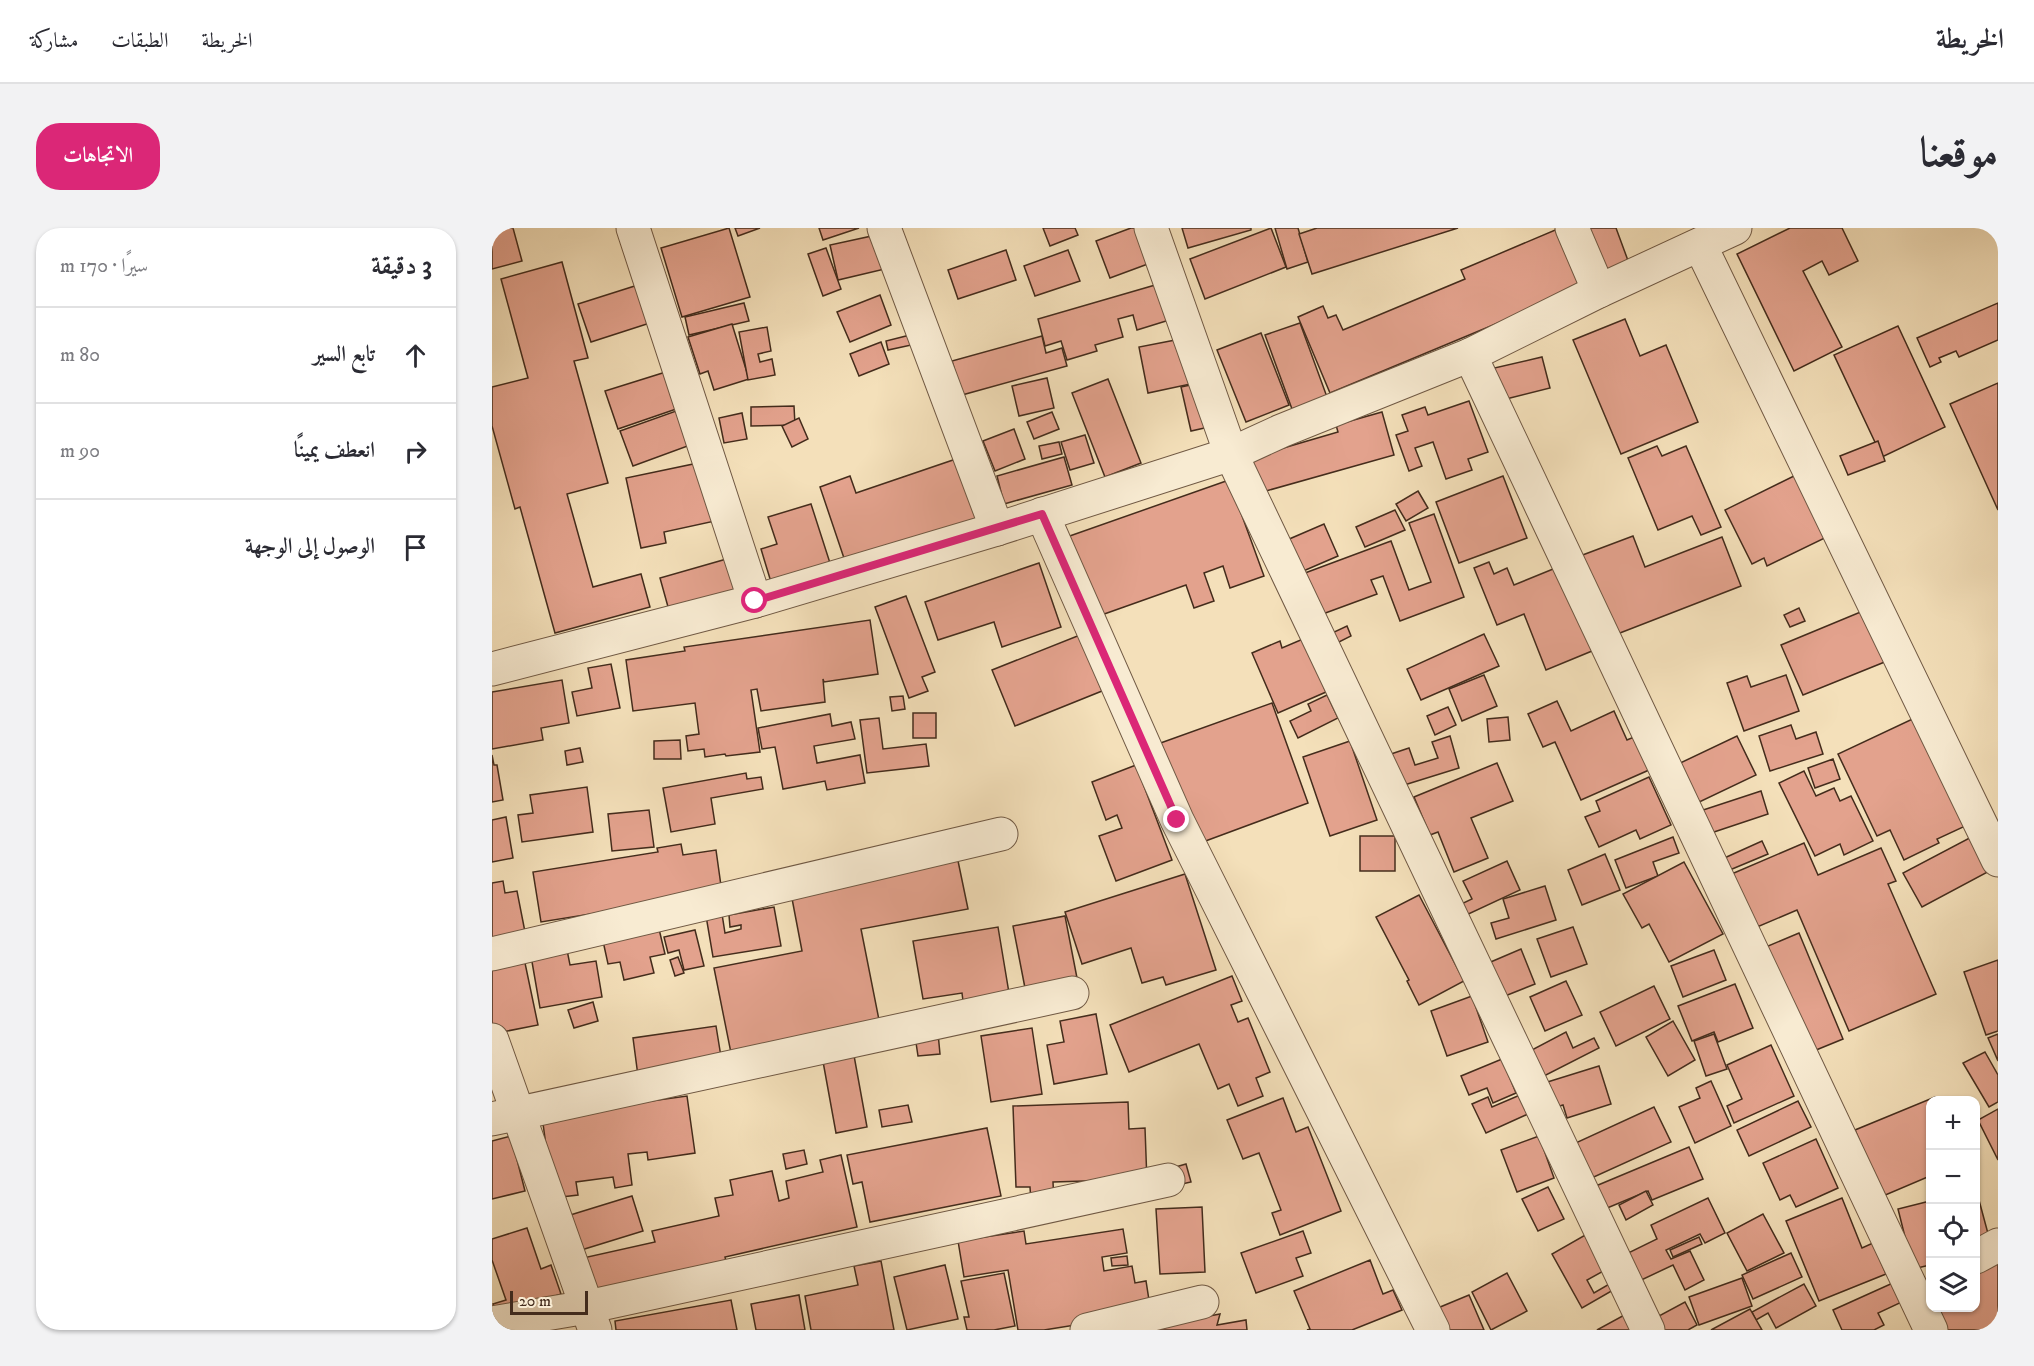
<!DOCTYPE html>
<html lang="ar">
<meta charset="utf-8">
<style>
:root{--surface:#fff;--page:#f2f2f3;--text:#2b2b33;--muted:#7c7c81;--line:#e1e1e2;--accent:#db2777}
body{margin:0;font-family:"IM FELL DW Pica",Amiri,serif;background:var(--page);color:var(--text);direction:rtl}
.controls{position:absolute;right:18px;bottom:18px;display:grid;overflow:hidden;border-radius:12px;box-shadow:0 2px 4px #0004}
.controls button{width:54px;height:54px;display:grid;place-items:center;padding:0;border:0;border-bottom:2px solid var(--line);background:var(--surface);color:var(--text);font:30px sans-serif}
.scale{position:absolute;left:18px;bottom:15px;width:78px;box-sizing:border-box;padding-left:6px;border:3px solid #442c1c;border-top:0;font-size:16px;line-height:21px;white-space:nowrap;color:#442c1c;-webkit-text-stroke:4px #f8ebd2;paint-order:stroke}
.stop{position:absolute;width:18px;height:18px;margin:-14px;border:4px solid #db2777;border-radius:50%;background:#fff}
.stop.end{background:#db2777;border-color:#fff;box-shadow:0 2px 6px #0008}
.list{margin:0;padding:0;list-style:none}
h2{display:flex;justify-content:space-between;align-items:center;height:78px;margin:0;padding:0 24px;font-size:26px}
h2 small{font-size:20px;font-weight:400;color:var(--muted)}
.list li{display:grid;grid-template-columns:39px 1fr auto;gap:18px;align-items:center;box-sizing:border-box;height:96px;padding:0 24px;border-top:2px solid var(--line)}
.list b{display:block;font-size:22px;white-space:nowrap}
.list em{font-size:20px;font-style:normal;color:var(--muted)}
.icon{flex:none;width:33px;height:33px;fill:none;stroke:currentColor;stroke-width:2;stroke-linecap:round;stroke-linejoin:round}
.map{position:relative;flex:none;width:1506px;height:1102px;overflow:hidden;direction:ltr;border-radius:24px}
header{display:flex;align-items:center;gap:36px;box-sizing:border-box;height:84px;padding:0 30px;background:var(--surface);border-bottom:2px solid var(--line)}
header strong{font-size:28px}
nav{display:flex;gap:33px;margin-inline-start:auto;font-size:21px}
.intro{display:flex;align-items:center;justify-content:space-between;box-sizing:border-box;height:144px;padding:0 36px}
h1{margin:0;font-size:42px}
.button{padding:15px 27px;border-radius:24px;background:var(--accent);color:#fff;font-size:21px;font-weight:700}
main{display:flex;gap:36px;padding:0 36px}
aside{flex:1;background:var(--surface);border-radius:24px;box-shadow:0 2px 4px #0004}
.map>svg:first-child{display:block}
.building{fill:#e3a28d;stroke:#442c1c;stroke-width:1.5}
.lines{fill:none;stroke-linecap:round;stroke-linejoin:round}
.minor-casing{stroke:#705944;stroke-width:35}
.minor{stroke:#f8ebd2;stroke-width:33}
.route{stroke:#db2777;stroke-width:8}
</style>
<header>
<strong>الخريطة</strong>
<nav><a>الخريطة</a><a>الطبقات</a><a>مشاركة</a></nav>
</header>
<div class="intro"><h1>موقعنا</h1><a class="button">الاتجاهات</a></div>
<main>
<div class="map">
<svg width="1506" height="1102" viewBox="0 0 1506 1102">
<rect width="100%" height="100%" fill="#f4e0ba"/>
<filter id="stains"><feTurbulence type="fractalNoise" baseFrequency=".00333" numOctaves="4"/><feColorMatrix values="0 0 0 0 .2 0 0 0 0 .09 0 0 0 0 .02 0 0 0 .5 -.17"/></filter>
<radialGradient id="worn" r=".72"><stop offset=".6" stop-color="#630" stop-opacity="0"/><stop offset="1" stop-color="#630" stop-opacity=".3"/></radialGradient>
<g class="building">
<polygon points="0,0 21,0 30,33 0,41"/>
<polygon points="237,0 258,69 190,89 169,20"/>
<polygon points="243,0 268,0 246,8"/>
<polygon points="327,0 367,0 331,12"/>
<polygon points="551,0 583,0 586,7 558,18"/>
<polygon points="639,0 661,0 672,30 618,50 604,13"/>
<polygon points="690,0 759,0 759,2 696,20"/>
<polygon points="779,0 794,39 713,71 698,31"/>
<polygon points="783,0 806,0 816,34 795,41"/>
<polygon points="825,0 966,0 820,46 807,6"/>
<polygon points="1068,0 1095,58 838,165 806,89 831,78 836,90 844,87 851,102 973,51 969,42"/>
<polygon points="1097,0 1124,0 1138,38 1115,47"/>
<polygon points="1298,0 1350,0 1366,33 1337,47 1330,33 1311,43 1350,119 1302,143 1245,26"/>
<polygon points="389,6 397,40 346,52 338,17"/>
<polygon points="334,20 349,61 331,68 316,26"/>
<polygon points="514,22 524,52 466,71 456,42"/>
<polygon points="576,22 588,53 543,68 532,38"/>
<polygon points="70,34 96,130 82,133 116,255 75,266 101,359 149,346 158,379 63,405 28,279 23,281 0,198 0,159 36,150 9,51"/>
<polygon points="677,53 687,89 645,102 641,87 626,91 631,109 603,117 605,123 575,132 569,113 553,118 546,91"/>
<polygon points="149,56 161,94 99,114 86,76"/>
<polygon points="388,67 399,97 358,114 345,84"/>
<polygon points="252,75 257,93 197,107 193,89"/>
<polygon points="1506,75 1506,112 1467,129 1464,123 1447,130 1449,134 1438,139 1425,110"/>
<polygon points="1133,91 1148,128 1174,117 1206,194 1129,226 1081,112"/>
<polygon points="808,95 835,169 800,181 773,107"/>
<polygon points="240,96 257,151 222,162 216,143 208,146 196,109"/>
<polygon points="1406,98 1453,199 1390,229 1342,127"/>
<polygon points="275,99 279,123 266,126 268,134 280,131 283,147 256,152 247,104"/>
<polygon points="769,105 797,177 754,194 725,122"/>
<polygon points="422,106 424,116 396,122 394,113"/>
<polygon points="550,108 554,125 570,120 575,138 470,167 460,133"/>
<polygon points="699,109 708,154 656,165 647,119"/>
<polygon points="389,114 397,136 367,148 358,126"/>
<polygon points="1050,129 1058,160 1006,173 998,141"/>
<polygon points="177,143 190,179 126,201 113,163"/>
<polygon points="555,150 562,180 527,188 520,158"/>
<polygon points="616,151 649,235 613,249 580,165"/>
<polygon points="717,153 726,197 699,203 689,159"/>
<polygon points="1506,155 1506,282 1458,176"/>
<polygon points="977,173 996,224 976,231 980,242 954,251 941,214 923,220 930,238 917,243 904,207 916,203 910,187 933,179 936,187"/>
<polygon points="302,178 303,197 259,198 259,179"/>
<polygon points="184,183 212,212 141,238 128,203"/>
<polygon points="560,184 567,201 542,211 535,194"/>
<polygon points="890,184 902,227 767,265 757,230 846,204 844,197"/>
<polygon points="250,185 255,211 232,215 227,190"/>
<polygon points="307,190 316,211 300,219 290,198"/>
<polygon points="522,201 533,231 503,243 491,213"/>
<polygon points="593,207 602,235 578,242 569,214"/>
<polygon points="1386,213 1393,233 1356,247 1348,228"/>
<polygon points="567,214 570,226 550,231 547,218"/>
<polygon points="1165,218 1170,228 1194,218 1229,299 1209,307 1200,288 1166,302 1136,230"/>
<polygon points="572,229 580,257 512,276 505,248"/>
<polygon points="464,231 499,294 356,342 328,259 358,248 364,265"/>
<polygon points="211,234 223,293 172,304 174,315 149,320 134,250"/>
<polygon points="1308,245 1339,307 1275,338 1272,330 1260,336 1233,282"/>
<polygon points="1011,248 1035,310 967,335 944,274"/>
<polygon points="737,252 772,348 738,360 731,338 712,345 722,373 702,380 694,357 601,390 572,310"/>
<polygon points="926,263 936,280 914,293 904,276"/>
<polygon points="319,276 338,335 279,354 269,321 285,316 276,289"/>
<polygon points="903,282 913,302 873,319 864,299"/>
<polygon points="942,286 972,369 908,393 891,348 879,352 885,366 828,387 813,345 899,313 917,362 939,354 917,295"/>
<polygon points="832,296 846,328 809,344 795,312"/>
<polygon points="1141,308 1153,339 1230,309 1249,358 1115,410 1080,331"/>
<polygon points="245,328 255,363 178,386 168,350"/>
<polygon points="997,334 1002,346 1015,340 1022,357 1066,339 1100,423 1054,442 1032,386 1005,397 982,340"/>
<polygon points="547,335 569,399 510,419 502,394 446,412 433,374"/>
<polygon points="414,368 443,444 430,449 436,463 417,470 383,379"/>
<polygon points="1383,378 1405,429 1311,467 1289,417"/>
<polygon points="1307,380 1313,393 1298,399 1292,387"/>
<polygon points="378,392 386,446 332,454 331,451 333,474 269,483 265,461 259,462 268,524 234,528 233,526 213,529 212,521 196,523 194,508 207,506 203,475 141,483 134,432 193,423 192,419"/>
<polygon points="855,398 859,408 845,415 840,405"/>
<polygon points="992,406 1007,438 929,472 915,441"/>
<polygon points="588,407 610,463 523,498 500,442"/>
<polygon points="811,411 834,464 786,485 760,425 788,413 790,420"/>
<polygon points="119,436 128,480 85,488 80,464 100,460 96,440"/>
<polygon points="992,447 1005,478 970,493 957,461"/>
<polygon points="1294,447 1307,483 1252,503 1235,455 1255,448 1259,459"/>
<polygon points="70,452 77,495 49,500 51,512 0,521 0,464"/>
<polygon points="835,467 846,490 806,510 798,493 819,483 816,476"/>
<polygon points="411,468 413,481 400,483 398,469"/>
<polygon points="1065,473 1079,503 1122,483 1135,512 1142,509 1157,542 1089,572 1063,514 1051,519 1036,486"/>
<polygon points="780,475 816,575 700,618 663,517"/>
<polygon points="956,479 964,497 943,507 935,488"/>
<rect x="421" y="485" width="23" height="25"/>
<polygon points="338,486 340,498 359,494 363,511 322,518 325,535 368,527 373,555 335,562 333,553 291,561 283,519 270,521 266,500"/>
<polygon points="1429,487 1482,594 1445,611 1447,615 1412,632 1398,602 1385,608 1346,526"/>
<polygon points="1016,489 1018,512 997,514 995,491"/>
<polygon points="387,490 391,521 434,516 437,538 375,545 368,492"/>
<polygon points="1299,497 1304,511 1324,504 1331,526 1278,543 1267,508"/>
<polygon points="958,508 967,540 909,558 899,526 917,520 923,537 946,530 940,514"/>
<polygon points="1245,508 1264,547 1201,577 1182,538"/>
<polygon points="188,512 189,531 162,531 162,513"/>
<polygon points="858,513 885,592 838,608 811,529"/>
<polygon points="88,520 91,534 75,537 73,523"/>
<polygon points="0,527 2,537 5,537 11,572 0,574"/>
<polygon points="1341,531 1348,551 1323,560 1316,540"/>
<polygon points="1005,535 1021,573 979,590 996,630 962,644 946,604 938,607 922,569"/>
<polygon points="644,537 680,632 624,653 607,608 630,600 625,587 614,592 600,554"/>
<polygon points="1312,543 1324,568 1342,560 1348,573 1359,568 1381,613 1352,627 1348,616 1323,628 1287,555"/>
<polygon points="254,545 255,551 269,549 271,561 219,570 223,596 179,604 171,560"/>
<polygon points="1157,549 1179,597 1148,611 1144,602 1107,619 1093,589 1108,583 1104,573"/>
<polygon points="95,559 101,604 30,614 26,587 41,585 38,567"/>
<polygon points="1269,563 1276,586 1210,608 1202,585"/>
<polygon points="157,582 162,619 120,623 116,586"/>
<polygon points="14,589 21,630 0,634 0,592"/>
<polygon points="1487,605 1505,639 1430,679 1411,645"/>
<rect x="868" y="608" width="35" height="35"/>
<polygon points="1181,609 1187,625 1161,634 1166,648 1134,660 1123,632"/>
<polygon points="1270,613 1276,626 1233,644 1228,632"/>
<polygon points="1312,615 1326,647 1389,620 1404,653 1396,656 1444,766 1357,803 1305,682 1258,702 1235,648"/>
<polygon points="189,616 191,627 224,622 230,665 49,694 41,644 166,624 165,620"/>
<polygon points="1113,626 1128,662 1090,677 1076,642"/>
<polygon points="465,628 476,681 369,701 388,797 239,825 222,740 310,723 298,660"/>
<polygon points="1015,633 1028,662 970,689 965,678 980,671 971,653"/>
<polygon points="1192,634 1231,706 1177,734 1157,696 1150,700 1131,666"/>
<polygon points="693,646 724,742 674,757 671,749 650,755 639,720 590,736 573,684"/>
<polygon points="11,653 13,665 25,663 34,709 0,716 0,655"/>
<polygon points="1053,658 1064,692 1004,711 999,695 1017,690 1011,671"/>
<polygon points="927,667 972,753 927,777 915,753 917,752 884,689"/>
<polygon points="282,679 289,718 221,729 214,688 230,686 233,705 249,701 249,697 238,699 237,687"/>
<polygon points="573,688 585,750 533,760 521,698"/>
<polygon points="506,699 517,765 471,773 470,765 431,771 421,713"/>
<polygon points="1081,699 1095,736 1059,749 1045,711"/>
<polygon points="167,701 173,726 158,729 162,745 132,752 128,734 116,736 111,713"/>
<polygon points="203,702 212,738 192,742 187,722 176,725 172,709"/>
<polygon points="1307,705 1351,811 1307,829 1262,724"/>
<polygon points="1029,721 1043,756 1008,770 994,736"/>
<polygon points="75,722 78,737 104,733 110,769 48,780 39,728"/>
<polygon points="1222,722 1234,752 1191,769 1179,738"/>
<polygon points="186,729 192,745 183,748 178,732"/>
<polygon points="1506,732 1506,803 1494,807 1472,744"/>
<polygon points="33,735 46,797 0,806 0,741"/>
<polygon points="740,748 750,773 739,777 746,794 756,790 778,844 764,850 771,868 746,878 737,856 726,861 707,816 637,844 618,797"/>
<polygon points="1074,753 1090,787 1053,803 1038,769"/>
<polygon points="1243,756 1261,800 1226,814 1222,804 1200,813 1186,778"/>
<polygon points="1162,758 1178,791 1124,818 1108,784"/>
<polygon points="980,768 996,814 955,828 939,783"/>
<polygon points="101,774 106,793 82,800 76,782"/>
<polygon points="604,786 615,846 562,856 555,817 572,814 568,793"/>
<polygon points="1181,793 1203,832 1176,848 1154,809"/>
<polygon points="224,798 231,841 146,848 141,810"/>
<polygon points="540,800 550,866 499,874 489,808"/>
<polygon points="1074,804 1081,820 1102,810 1107,820 1050,849 1036,824"/>
<polygon points="446,805 448,826 426,828 423,808"/>
<polygon points="1222,806 1235,841 1214,848 1202,813"/>
<polygon points="1506,806 1506,833 1496,810"/>
<polygon points="1279,817 1302,868 1242,895 1235,878 1250,871 1235,837"/>
<polygon points="361,822 375,899 344,905 330,828"/>
<polygon points="1493,824 1506,847 1506,874 1497,879 1471,835"/>
<polygon points="1010,831 1024,865 1001,875 995,860 977,867 969,848"/>
<polygon points="1107,838 1119,876 1075,890 1071,877 1058,881 1049,856"/>
<polygon points="1219,853 1239,898 1203,915 1187,879 1208,870 1204,860"/>
<polygon points="1028,867 1036,886 994,905 980,876 996,869 1000,879"/>
<polygon points="195,868 203,925 156,932 155,924 136,926 140,957 123,960 121,949 84,954 86,967 61,970 50,888"/>
<polygon points="1443,869 1444,872 1438,872 1438,948 1391,968 1363,902"/>
<polygon points="791,870 804,904 816,899 849,983 788,1007 780,985 789,982 767,925 751,931 735,892"/>
<polygon points="1306,873 1319,899 1257,928 1245,902"/>
<polygon points="636,874 637,901 653,900 655,954 627,952 561,954 562,974 539,974 538,959 524,959 521,878"/>
<polygon points="416,877 420,894 390,899 387,882"/>
<polygon points="1162,879 1179,914 1093,953 1077,918"/>
<polygon points="1506,881 1506,932 1486,892"/>
<polygon points="495,900 509,968 378,994 370,954 361,956 355,927"/>
<polygon points="19,908 33,963 0,971 0,913"/>
<polygon points="1047,908 1062,950 1025,964 1009,922"/>
<polygon points="1324,911 1346,960 1304,979 1298,967 1288,972 1271,935"/>
<polygon points="1197,919 1211,951 1160,972 1156,963 1108,983 1099,960"/>
<polygon points="312,922 315,936 294,941 291,926"/>
<polygon points="349,927 365,999 233,1029 236,1041 100,1071 91,1030 163,1014 160,1003 227,988 223,970 241,967 238,952 280,943 287,973 297,970 294,953 331,944 328,932"/>
<polygon points="694,936 699,954 685,957 680,940"/>
<polygon points="1056,959 1072,991 1046,1003 1030,971"/>
<polygon points="1484,961 1498,1013 1484,1017"/>
<polygon points="1154,963 1161,977 1134,992 1127,977"/>
<polygon points="140,968 151,1003 86,1023 75,988"/>
<polygon points="1216,970 1233,1005 1213,1015 1208,1006 1174,1022 1179,1031 1198,1023 1212,1052 1193,1062 1181,1037 1143,1055 1130,1028 1165,1011 1159,997"/>
<polygon points="1350,970 1370,1020 1381,1015 1394,1046 1327,1073 1294,993"/>
<polygon points="1438,973 1438,1037 1421,1041 1406,981"/>
<polygon points="710,979 713,1044 668,1046 664,981"/>
<polygon points="1271,986 1292,1025 1255,1043 1235,1005"/>
<polygon points="35,1000 49,1041 59,1037 69,1066 6,1088 1,1076 14,1072 0,1032 0,1011"/>
<polygon points="631,1001 635,1025 610,1029 612,1043 640,1038 643,1055 654,1053 659,1085 552,1102 526,1102 516,1042 472,1049 466,1013 532,1003 534,1016"/>
<polygon points="811,1003 819,1025 804,1030 811,1048 764,1065 749,1025"/>
<polygon points="1095,1006 1115,1041 1095,1052 1102,1065 1119,1055 1123,1061 1090,1080 1060,1026"/>
<polygon points="1207,1009 1210,1016 1181,1029 1178,1022"/>
<polygon points="1299,1025 1310,1049 1261,1071 1250,1047"/>
<polygon points="635,1028 636,1037 620,1038 619,1030"/>
<polygon points="878,1032 891,1066 901,1062 910,1082 860,1102 815,1102 818,1101 802,1063"/>
<polygon points="389,1033 402,1102 319,1102 313,1068 366,1057 362,1038"/>
<polygon points="1506,1034 1506,1102 1445,1102 1427,1063 1438,1058 1438,1080 1484,1080 1484,1037"/>
<polygon points="453,1037 466,1091 415,1102 402,1049"/>
<polygon points="512,1045 523,1098 502,1102 475,1102 472,1089 477,1089 469,1053"/>
<polygon points="1015,1045 1035,1083 999,1102 980,1064"/>
<polygon points="1250,1050 1260,1078 1207,1097 1197,1069"/>
<polygon points="1403,1054 1412,1073 1386,1085 1392,1097 1382,1102 1350,1102 1341,1082"/>
<polygon points="1312,1056 1324,1078 1284,1100 1276,1085 1264,1092 1260,1084"/>
<polygon points="307,1067 313,1102 264,1102 259,1076"/>
<polygon points="977,1067 992,1102 950,1102 941,1082"/>
<polygon points="239,1072 245,1102 124,1102 123,1093"/>
<polygon points="1193,1074 1205,1097 1196,1102 1171,1102 1165,1089"/>
<polygon points="1258,1081 1270,1102 1219,1102"/>
<polygon points="1136,1085 1145,1102 1105,1102"/>
<polygon points="728,1086 725,1097 754,1092 755,1102 643,1102"/>
</g>
<g class="lines">
<g class="minor-casing">
<g id="minor">
<polyline points="141,0 263,373"/>
<polyline points="392,0 505,301"/>
<polyline points="659,0 739,226 1156,1102"/>
<polyline points="1080,0 1107,63"/>
<polyline points="1208,17 1506,632"/>
<polyline points="978,127 1439,1102"/>
<polyline points="550,286 685,592 941,1102"/>
<polyline points="0,441 263,373 505,301 739,226 789,203 978,127 1107,63 1243,0"/>
<polyline points="0,726 509,606"/>
<polyline points="0,812 103,1102"/>
<polyline points="0,891 580,765"/>
<polyline points="1484,1029 1506,1017"/>
<polyline points="0,1095 95,1079 676,952"/>
<polyline points="595,1102 710,1074"/>
</g>
</g>
<use href="#minor" class="minor"/>
</g>
<g class="lines">
<polyline class="route" points="263,373 550,286 685,592"/>
</g>
<rect width="100%" height="100%" filter="url(#stains)"/>
<rect width="100%" height="100%" fill="url(#worn)"/>
</svg>
<div class="controls">
<button>+</button>
<button>−</button>
<button><svg class="icon" aria-label="locate" viewBox="0 0 24 24"><circle cx="12" cy="12" r="6"/><path d="M12 2v4M12 18v4M2 12h4M18 12h4"/></svg></button>
<button><svg class="icon" aria-label="layers" viewBox="0 0 24 24"><path d="M12 4l9 5-9 5-9-5zM3 14l9 5 9-5"/></svg></button>
</div>
<div class="scale">20 m</div>
<div class="stop" style="left:263px;top:373px"></div>
<div class="stop end" style="left:685px;top:592px"></div>
</div>
<aside>
<h2>3 دقيقة<small>سيرًا · 170 m</small></h2>
<ul class="list">
<li><svg class="icon" aria-label="ahead" viewBox="0 0 24 24"><path d="M12 20V5M6 11l6-6 6 6"/></svg><div><b>تابع السير</b></div><em>80 m</em></li>
<li><svg class="icon" aria-label="right" viewBox="0 0 24 24"><path d="M7 20v-9h11M14 6l5 5-5 5"/></svg><div><b>انعطف يمينًا</b></div><em>90 m</em></li>
<li><svg class="icon" aria-label="arrive" viewBox="0 0 24 24"><path d="M6 21V4h12l-3 4 3 4H6"/></svg><div><b>الوصول إلى الوجهة</b></div></li>
</ul>
</aside>
</main>
